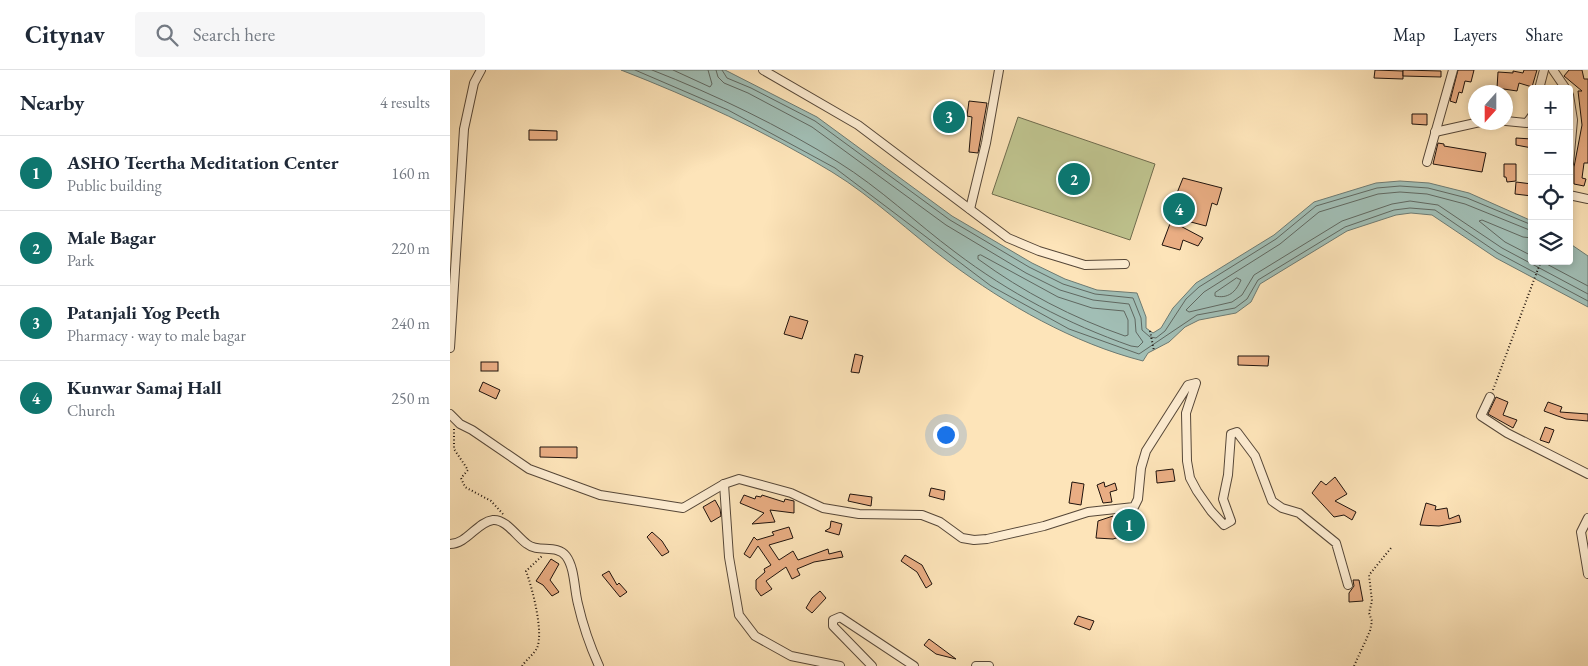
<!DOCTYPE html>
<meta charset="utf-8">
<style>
:root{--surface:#fff;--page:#f6f6f7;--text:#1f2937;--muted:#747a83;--line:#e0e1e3;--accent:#0f766e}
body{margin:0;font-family:"EB Garamond",serif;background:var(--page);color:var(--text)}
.controls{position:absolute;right:15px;top:15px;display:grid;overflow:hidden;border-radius:5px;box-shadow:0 2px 8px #0003}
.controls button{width:45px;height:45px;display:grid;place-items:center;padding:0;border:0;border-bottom:1px solid var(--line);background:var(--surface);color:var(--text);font:25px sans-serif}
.compass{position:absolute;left:1018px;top:15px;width:45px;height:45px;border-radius:50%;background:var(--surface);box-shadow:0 2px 8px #0003;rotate:201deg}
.you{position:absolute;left:495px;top:364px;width:18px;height:18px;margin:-12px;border:4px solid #fff;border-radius:50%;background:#1a73e8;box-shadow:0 0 0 8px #1a73e833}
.badge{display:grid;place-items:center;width:32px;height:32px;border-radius:50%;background:var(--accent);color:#fff;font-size:16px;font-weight:700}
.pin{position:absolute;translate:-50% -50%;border:2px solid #fff;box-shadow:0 1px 5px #0006}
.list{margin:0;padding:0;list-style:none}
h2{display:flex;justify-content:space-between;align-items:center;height:65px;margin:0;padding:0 20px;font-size:21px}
h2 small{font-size:16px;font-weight:400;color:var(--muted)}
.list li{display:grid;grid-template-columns:32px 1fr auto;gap:15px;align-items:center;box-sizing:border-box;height:75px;padding:0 20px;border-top:1px solid var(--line)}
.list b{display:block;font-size:19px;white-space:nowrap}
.list p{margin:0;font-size:16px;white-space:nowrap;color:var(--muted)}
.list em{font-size:16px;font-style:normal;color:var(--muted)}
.icon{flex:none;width:28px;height:28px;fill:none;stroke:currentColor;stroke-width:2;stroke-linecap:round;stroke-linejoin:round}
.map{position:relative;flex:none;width:1138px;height:596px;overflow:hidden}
header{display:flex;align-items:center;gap:30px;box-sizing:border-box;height:70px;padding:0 25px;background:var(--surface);border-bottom:1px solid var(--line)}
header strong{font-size:24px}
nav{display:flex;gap:28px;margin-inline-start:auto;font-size:18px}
.search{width:350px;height:45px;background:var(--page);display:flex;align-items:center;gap:12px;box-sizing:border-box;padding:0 18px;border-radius:5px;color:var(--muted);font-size:19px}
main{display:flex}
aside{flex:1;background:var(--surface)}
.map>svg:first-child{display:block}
.green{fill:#bfc48f;stroke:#6f6c4e}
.water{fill:#a1beb5;stroke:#6d7a72}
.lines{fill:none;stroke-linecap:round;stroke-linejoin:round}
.shore{stroke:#606861;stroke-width:1}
.building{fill:#e9ad83;stroke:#1f130d}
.street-casing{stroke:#564738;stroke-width:10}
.path{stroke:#1f130d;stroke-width:2;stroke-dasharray:1 2.5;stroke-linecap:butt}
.street{stroke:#feedd2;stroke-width:8}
</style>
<header>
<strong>Citynav</strong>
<div class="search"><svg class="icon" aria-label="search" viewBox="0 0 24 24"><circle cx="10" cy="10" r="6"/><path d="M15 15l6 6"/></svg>Search here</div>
<nav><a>Map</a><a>Layers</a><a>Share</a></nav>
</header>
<main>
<aside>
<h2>Nearby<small>4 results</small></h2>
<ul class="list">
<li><span class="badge">1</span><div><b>ASHO Teertha Meditation Center</b><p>Public building</p></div><em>160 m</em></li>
<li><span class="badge">2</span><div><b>Male Bagar</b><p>Park</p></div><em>220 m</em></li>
<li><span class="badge">3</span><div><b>Patanjali Yog Peeth</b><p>Pharmacy · way to male bagar</p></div><em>240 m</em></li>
<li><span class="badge">4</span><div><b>Kunwar Samaj Hall</b><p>Church</p></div><em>250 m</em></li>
</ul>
</aside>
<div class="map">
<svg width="1138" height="596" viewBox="0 0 1138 596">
<rect width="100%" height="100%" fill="#fde4b9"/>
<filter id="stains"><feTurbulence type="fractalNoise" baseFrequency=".004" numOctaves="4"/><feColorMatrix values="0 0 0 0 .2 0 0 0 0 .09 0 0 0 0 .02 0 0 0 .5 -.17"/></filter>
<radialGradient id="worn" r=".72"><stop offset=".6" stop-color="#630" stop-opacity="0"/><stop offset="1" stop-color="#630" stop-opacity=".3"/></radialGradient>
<polygon class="green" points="568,47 705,94 680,170 542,124"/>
<path class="water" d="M171,0H275L367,47L502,146L582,193L615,209L647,220L687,223L696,247V258L703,263L711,258L723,238L746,213L824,165L864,132L926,113L950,111L979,113L1019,123L1082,151V191H1119V173L1138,186V237L1046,188L982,145L961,143L946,145L897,161L810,214L801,232L786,243L749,250L735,257L719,272L698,283L693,291C623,273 557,235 499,192C460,163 423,127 382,102C315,61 243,28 171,0Z"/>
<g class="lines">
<g class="shore">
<polyline points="185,0 278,40 385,98 541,216 619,259 689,284 747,245 785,238 797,229 808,210 895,157 944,140 960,138 985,140 1048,183 1138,231"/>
<path d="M202,0C266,25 330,56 388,92C430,118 466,153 505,182C559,223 618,254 681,276L688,277L693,272L686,262L685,249L679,234L643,230L610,220L576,203L496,155L362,57L298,23L274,13L268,7L266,0"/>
<polyline points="223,0 260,17 262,14 258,0"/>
<polyline points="272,0 277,8 301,18 365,51 500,150 579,197 613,214 645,224 683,228 691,248 692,260 700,267 706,268 715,261 736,229 749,217 826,169 866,136 927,118 950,116 978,118 1017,128 1082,155"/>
<polyline points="1082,161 1015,134 977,124 950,122 928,124 869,142 830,174 754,222 736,240 739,242 782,232 792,225 804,205 892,151 942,134 960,131 988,135 1052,178 1138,224"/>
<polyline points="1082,168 1073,167 1032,150 1029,151 1055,172 1082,186"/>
<path d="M531,185L608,227L642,238L674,241L678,250V265L675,266C623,248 573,222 528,189V186Z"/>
<polyline points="1091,191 1138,216"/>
<path d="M787,208L791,210C786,222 778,229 765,226V223Z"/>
</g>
</g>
<g class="building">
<polygon points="925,0 953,1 953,9 924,8"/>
<polygon points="953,0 991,1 991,7 953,6"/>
<polygon points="1008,0 1024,0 1021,12 1015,11 1012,23 1009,22 1006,33 1000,31"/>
<polygon points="1074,0 1087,0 1082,17 1069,13 1067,21 1047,18 1048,2 1063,3 1063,1 1073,3"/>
<polygon points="1119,0 1132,0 1134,9 1138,9 1138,93 1134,93 1132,108 1136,109 1134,116 1124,114 1124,97 1132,55 1128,21 1132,21 1114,6"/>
<polygon points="519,31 537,33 528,83 519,82 522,47 517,46"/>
<polygon points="962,44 977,44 977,55 962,54"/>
<polygon points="79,60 107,61 107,70 79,70"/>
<polygon points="1066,68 1082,69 1082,78 1066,75"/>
<polygon points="988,73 994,74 994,76 1036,83 1032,102 983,94"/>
<polygon points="1054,94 1066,94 1066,111 1057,112 1056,107 1054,107"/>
<polygon points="733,108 772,118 767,135 762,133 756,156 722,147 725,128"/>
<polygon points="1066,112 1082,114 1082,126 1065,124"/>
<polygon points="721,151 753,168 748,176 733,170 730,180 712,175"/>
<polygon points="340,246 358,251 352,269 334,264"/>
<polygon points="405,284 413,286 409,303 401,302"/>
<polygon points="788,286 819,286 818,296 788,295"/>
<rect x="31" y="292" width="17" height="9"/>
<polygon points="33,312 50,320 46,329 29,321"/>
<polygon points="1046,327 1058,332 1053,345 1067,350 1063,358 1038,344"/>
<polygon points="1098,332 1112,337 1110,342 1138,344 1138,351 1116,349 1094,341"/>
<polygon points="1095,357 1104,360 1099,373 1090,370"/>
<polygon points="90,377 127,377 127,388 90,387"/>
<polygon points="723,399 725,411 707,413 706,401"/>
<polygon points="885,407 897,424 885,431 906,442 902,450 894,445 884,447 862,423 871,411 876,415"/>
<polygon points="622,412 634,414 631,435 619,433"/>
<polygon points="654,412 655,417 665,413 667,420 660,422 662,432 653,433 647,415"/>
<polygon points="481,418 495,421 494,430 479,426"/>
<polygon points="400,424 422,427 421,436 398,431"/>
<polygon points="294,425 305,429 306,426 311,427 312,425 334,432 335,429 344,431 344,443 320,440 325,452 302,454 314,443 290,433"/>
<polygon points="265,430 270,439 271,446 261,452 253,437"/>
<polygon points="976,433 986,436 985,440 997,438 999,449 1009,445 1011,452 989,456 970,455"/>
<polygon points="663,446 666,455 687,456 686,466 676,465 663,469 646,468 648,451"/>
<polygon points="381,451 392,454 389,465 375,461 380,458"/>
<polygon points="339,457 343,468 319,475 329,490 343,481 348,490 378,479 379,484 391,481 393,487 364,492 347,499 350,505 342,509 336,497 316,511 322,519 311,526 306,519 306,510 315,502 314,499 321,495 308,476 300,488 294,484 304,467 307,470 324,465 322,462"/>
<polygon points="202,462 212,471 219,482 212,486 197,467"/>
<polygon points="455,485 472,495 482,514 476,518 467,502 451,491"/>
<polygon points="101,489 109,494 100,510 109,522 102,526 93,515 86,511"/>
<polygon points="159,501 167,515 169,513 177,522 170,527 152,505"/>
<polygon points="903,510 909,510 913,531 899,532 899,523 904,516"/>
<polygon points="370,521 376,528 362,543 356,538 362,528"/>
<polygon points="628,546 644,551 640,560 624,554"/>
<polygon points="479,569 506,589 486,584 474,575"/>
</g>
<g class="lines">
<g class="street-casing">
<g id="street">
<polyline points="313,0 408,55 558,168 589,181 635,195 675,194"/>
<polyline points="1103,0 1116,19"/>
<polyline points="1089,19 1094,0"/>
<polyline points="1119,25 1123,50 1119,94"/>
<polyline points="1056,51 1077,53 1082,46"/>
<polyline points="985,62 1030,52"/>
<polyline points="977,92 1003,0"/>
<polyline points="1119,125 1138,129"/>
<polyline points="520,139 536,73 549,0"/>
<polyline points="0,278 14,59 24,13 31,0"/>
<polyline points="1040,327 1031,346 1057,363 1138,404"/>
<polyline points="0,344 10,354 22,360 79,399 150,425 233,438 274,414 289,409 341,423 373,438 409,444 472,445 490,452 512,468 524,470 537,469 594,456 638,442 684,437 688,429 691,398 696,381 738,315 746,313 736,343 737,391 740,408 747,421 761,441 774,455 781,451 773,429 778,405 781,364 787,362 805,386 822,431 832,438 849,443 886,473 898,515"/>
<polyline points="274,414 279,487 289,545 305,566 341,586 390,596"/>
<polyline points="1138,448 1131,462 1138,504"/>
<path d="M0,474C17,474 27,452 43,450C56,449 67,467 77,474C88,483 107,474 116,486C125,498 124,519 128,534C133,556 140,576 149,596"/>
<polyline points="422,596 383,556 383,550 390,547 464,596"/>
<polyline points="526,596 539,596"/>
</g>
</g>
<g class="path">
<polyline points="700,261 704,281"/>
<polyline points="1043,320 1091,191"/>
<polyline points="4,359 4,379 18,400 11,408 15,417 41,431 53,444"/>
<path d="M72,596C76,590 84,584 87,578C94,562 82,517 76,501L92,486"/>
<polyline points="904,596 920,561 922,551 919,543 922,531 919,505 941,478"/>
</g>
<use href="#street" class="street"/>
</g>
<rect width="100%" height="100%" filter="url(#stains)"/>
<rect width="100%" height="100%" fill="url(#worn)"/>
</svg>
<div class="controls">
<button>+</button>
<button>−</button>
<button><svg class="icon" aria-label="locate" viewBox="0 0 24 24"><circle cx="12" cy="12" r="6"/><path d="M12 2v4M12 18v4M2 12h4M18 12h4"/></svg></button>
<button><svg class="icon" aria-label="layers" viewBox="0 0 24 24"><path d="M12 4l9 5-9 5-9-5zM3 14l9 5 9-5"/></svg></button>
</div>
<svg class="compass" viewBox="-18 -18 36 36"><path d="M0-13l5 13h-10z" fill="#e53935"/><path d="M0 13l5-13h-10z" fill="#747a83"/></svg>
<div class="you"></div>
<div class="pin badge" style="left:679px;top:455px">1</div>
<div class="pin badge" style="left:624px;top:109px">2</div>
<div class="pin badge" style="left:499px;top:47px">3</div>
<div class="pin badge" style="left:729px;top:139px">4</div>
</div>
</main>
